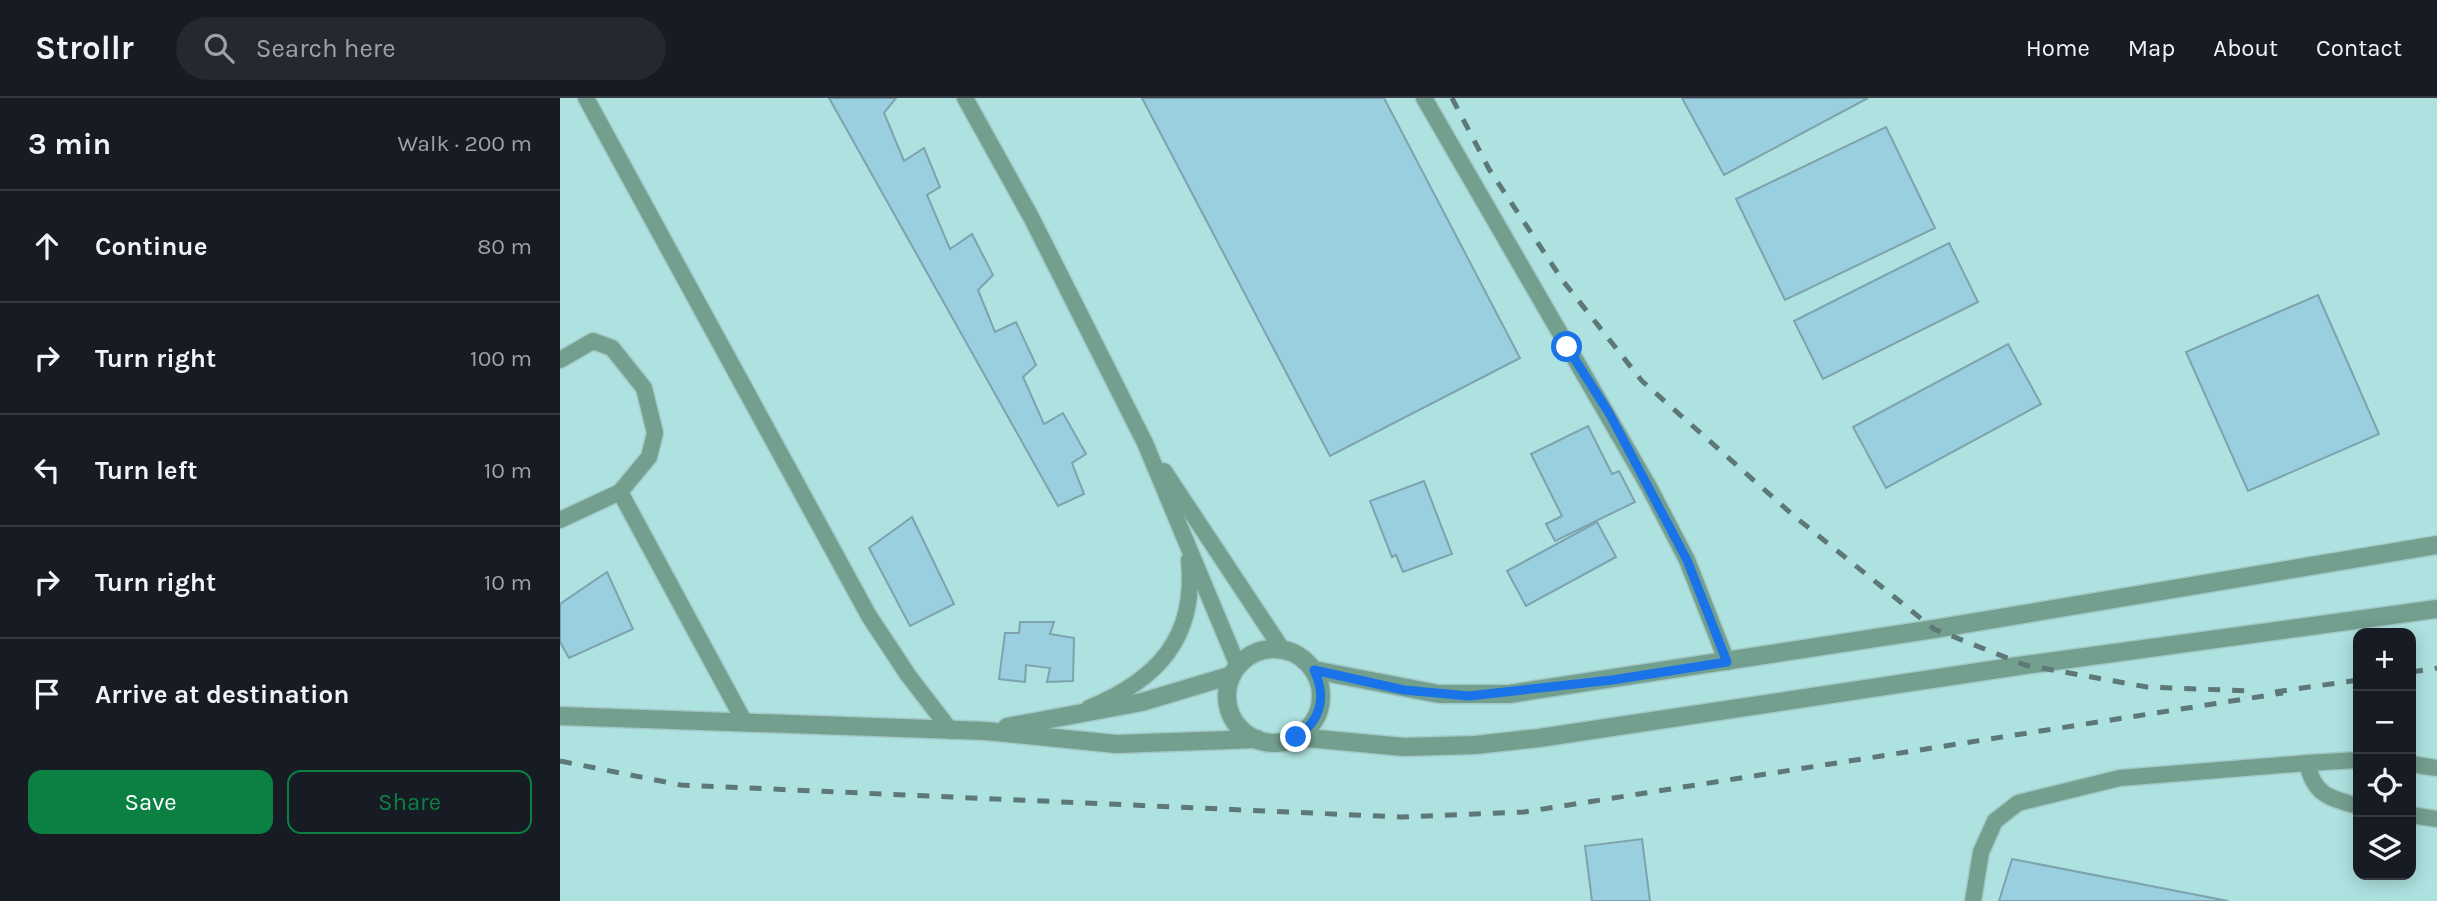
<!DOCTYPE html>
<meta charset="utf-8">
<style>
:root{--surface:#171b24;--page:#242831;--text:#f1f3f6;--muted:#9ea1a6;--line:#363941;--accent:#0b8043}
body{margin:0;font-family:Karla,sans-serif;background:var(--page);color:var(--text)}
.controls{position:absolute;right:21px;bottom:21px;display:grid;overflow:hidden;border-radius:14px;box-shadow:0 4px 18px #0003}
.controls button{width:63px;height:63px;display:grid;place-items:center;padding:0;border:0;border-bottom:2px solid var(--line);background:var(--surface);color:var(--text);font:35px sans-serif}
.stop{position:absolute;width:21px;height:21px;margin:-16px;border:5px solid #1a73e8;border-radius:50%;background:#fff}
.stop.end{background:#1a73e8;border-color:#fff;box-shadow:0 2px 7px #0008}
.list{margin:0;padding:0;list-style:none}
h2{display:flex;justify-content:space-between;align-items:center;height:91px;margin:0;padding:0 28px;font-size:30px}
h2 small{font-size:23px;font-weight:400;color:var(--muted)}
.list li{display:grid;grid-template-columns:46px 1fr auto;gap:21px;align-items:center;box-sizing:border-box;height:112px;padding:0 28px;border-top:2px solid var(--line)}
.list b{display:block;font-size:26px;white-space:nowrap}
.list em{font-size:23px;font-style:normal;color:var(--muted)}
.actions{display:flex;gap:14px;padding:21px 28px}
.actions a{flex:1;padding:16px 0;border:2px solid var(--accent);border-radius:14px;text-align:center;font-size:24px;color:var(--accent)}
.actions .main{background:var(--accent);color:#fff}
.icon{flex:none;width:38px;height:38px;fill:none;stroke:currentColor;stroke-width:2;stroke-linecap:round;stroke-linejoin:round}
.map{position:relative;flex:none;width:1877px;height:803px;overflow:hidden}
header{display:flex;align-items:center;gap:42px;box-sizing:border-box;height:98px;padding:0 35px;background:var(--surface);border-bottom:2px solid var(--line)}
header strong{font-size:33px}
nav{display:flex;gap:38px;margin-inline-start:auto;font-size:24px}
.search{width:490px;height:63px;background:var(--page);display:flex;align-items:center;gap:18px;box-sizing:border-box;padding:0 24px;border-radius:38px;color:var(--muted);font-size:26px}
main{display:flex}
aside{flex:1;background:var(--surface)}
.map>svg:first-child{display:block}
.built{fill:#ade2e0;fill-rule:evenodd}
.building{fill:#99cfdf;stroke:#7ea2ae;stroke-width:2}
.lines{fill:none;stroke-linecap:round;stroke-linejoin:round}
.lane-casing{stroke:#a4c9c8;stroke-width:19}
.street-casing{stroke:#a4c9c8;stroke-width:21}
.lane{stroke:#739f8e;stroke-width:16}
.street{stroke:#739f8e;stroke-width:18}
.rail{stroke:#5d7877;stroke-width:5;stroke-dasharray:12 12;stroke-linecap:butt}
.route{stroke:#1a73e8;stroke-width:9}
</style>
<header>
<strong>Strollr</strong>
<div class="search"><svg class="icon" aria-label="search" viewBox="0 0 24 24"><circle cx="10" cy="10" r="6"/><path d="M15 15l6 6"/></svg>Search here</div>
<nav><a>Home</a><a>Map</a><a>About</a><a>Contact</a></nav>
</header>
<main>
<aside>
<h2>3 min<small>Walk · 200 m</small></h2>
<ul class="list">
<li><svg class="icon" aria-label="ahead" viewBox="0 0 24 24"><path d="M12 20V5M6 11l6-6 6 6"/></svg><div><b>Continue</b></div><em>80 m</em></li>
<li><svg class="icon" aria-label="right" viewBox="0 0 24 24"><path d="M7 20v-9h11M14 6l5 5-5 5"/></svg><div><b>Turn right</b></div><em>100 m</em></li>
<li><svg class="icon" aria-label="left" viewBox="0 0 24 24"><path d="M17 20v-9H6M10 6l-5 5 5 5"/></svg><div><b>Turn left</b></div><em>10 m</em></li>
<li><svg class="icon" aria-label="right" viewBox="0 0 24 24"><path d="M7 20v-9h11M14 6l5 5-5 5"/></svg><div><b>Turn right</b></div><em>10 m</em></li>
<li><svg class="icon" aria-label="arrive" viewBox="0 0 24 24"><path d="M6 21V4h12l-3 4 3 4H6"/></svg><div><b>Arrive at destination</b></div></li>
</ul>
<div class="actions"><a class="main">Save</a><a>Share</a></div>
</aside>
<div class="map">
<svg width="1877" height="803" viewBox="0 0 1877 803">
<rect width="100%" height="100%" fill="#c2eceb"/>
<path class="built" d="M0,0H1877V803H0ZM1798,535H1851V777H1798Z"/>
<g class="building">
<polygon points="269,0 336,0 324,15 344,63 364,50 380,89 367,97 390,151 412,136 433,177 418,192 435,234 456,224 476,267 463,279 484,326 503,315 526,356 512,365 524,396 498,408"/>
<polygon points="582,0 824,0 960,260 770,358"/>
<polygon points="1122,0 1308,0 1164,77"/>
<polygon points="1326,29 1375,130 1225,202 1176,101"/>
<polygon points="1389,145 1418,204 1263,281 1234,223"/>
<polygon points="1758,197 1819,336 1688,393 1626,254"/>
<polygon points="1448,246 1481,306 1326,390 1293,329"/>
<polygon points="1028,328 1052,376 1059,373 1075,404 995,443 986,426 1002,418 971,356"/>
<polygon points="864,383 892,456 843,474 836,457 832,459 810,403"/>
<polygon points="352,419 394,506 350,528 309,450"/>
<polygon points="1037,424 1056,459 966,508 947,473"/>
<polygon points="47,474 73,531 9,560 0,544 0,506"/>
<polygon points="460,524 494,524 490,536 514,540 513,583 487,584 490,570 466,567 465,584 439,581 445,535 459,535"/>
<polygon points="1082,741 1090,803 1032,803 1025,748"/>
<polygon points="1452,761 1668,803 1439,803"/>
</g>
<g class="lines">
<g class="lane-casing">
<g id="lane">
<polyline points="26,0 309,518 348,577 391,633"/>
<polyline points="405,0 471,119 585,345 678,568"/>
<polyline points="864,0 1089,389 1127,462 1167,564"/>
<polyline points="0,262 33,243 52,250 84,290 95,335 89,359 60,394 185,625"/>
<polyline points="604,373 722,551"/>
<polyline points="0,422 60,394"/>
<path d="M529,610C597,582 637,540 629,462"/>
<path d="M1798,662L1747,665C1754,697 1769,700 1798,708"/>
<polyline points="1851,666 1877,670"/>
<polyline points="1851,717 1877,721"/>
<polyline points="1413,803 1421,754 1435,723 1458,705 1560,680 1747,665"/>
</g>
</g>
<g class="street-casing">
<g id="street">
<circle cx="714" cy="598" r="47"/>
<polyline points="754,572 879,596 949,596 1374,531 1877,447"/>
<polyline points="0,618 426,633 556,646 697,641"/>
<polyline points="447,629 582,604 672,577"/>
<polyline points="736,639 844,649 915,647 979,640 1465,567 1877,511"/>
</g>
</g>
<use href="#lane" class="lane"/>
<use href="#street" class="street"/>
<g class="rail">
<polyline points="892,0 929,71 1003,183 1082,283 1234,418 1374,531 1465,567 1587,589 1690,593"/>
<polyline points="1851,574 1877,570"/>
<polyline points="1715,594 1798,582"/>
<polyline points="0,663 121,687 841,719 964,714 1723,595"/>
</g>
</g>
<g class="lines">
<path class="route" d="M736,639C761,623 767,599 754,572L844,592L909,598L1052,582L1167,564L1127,462L1049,315L1007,249"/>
</g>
</svg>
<div class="controls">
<button>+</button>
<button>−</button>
<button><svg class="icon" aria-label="locate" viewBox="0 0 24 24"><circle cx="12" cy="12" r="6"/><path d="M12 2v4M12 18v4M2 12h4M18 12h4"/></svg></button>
<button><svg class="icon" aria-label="layers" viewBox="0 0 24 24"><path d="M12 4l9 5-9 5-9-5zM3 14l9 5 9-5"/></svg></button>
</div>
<div class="stop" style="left:1007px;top:249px"></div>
<div class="stop end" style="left:736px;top:639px"></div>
</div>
</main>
